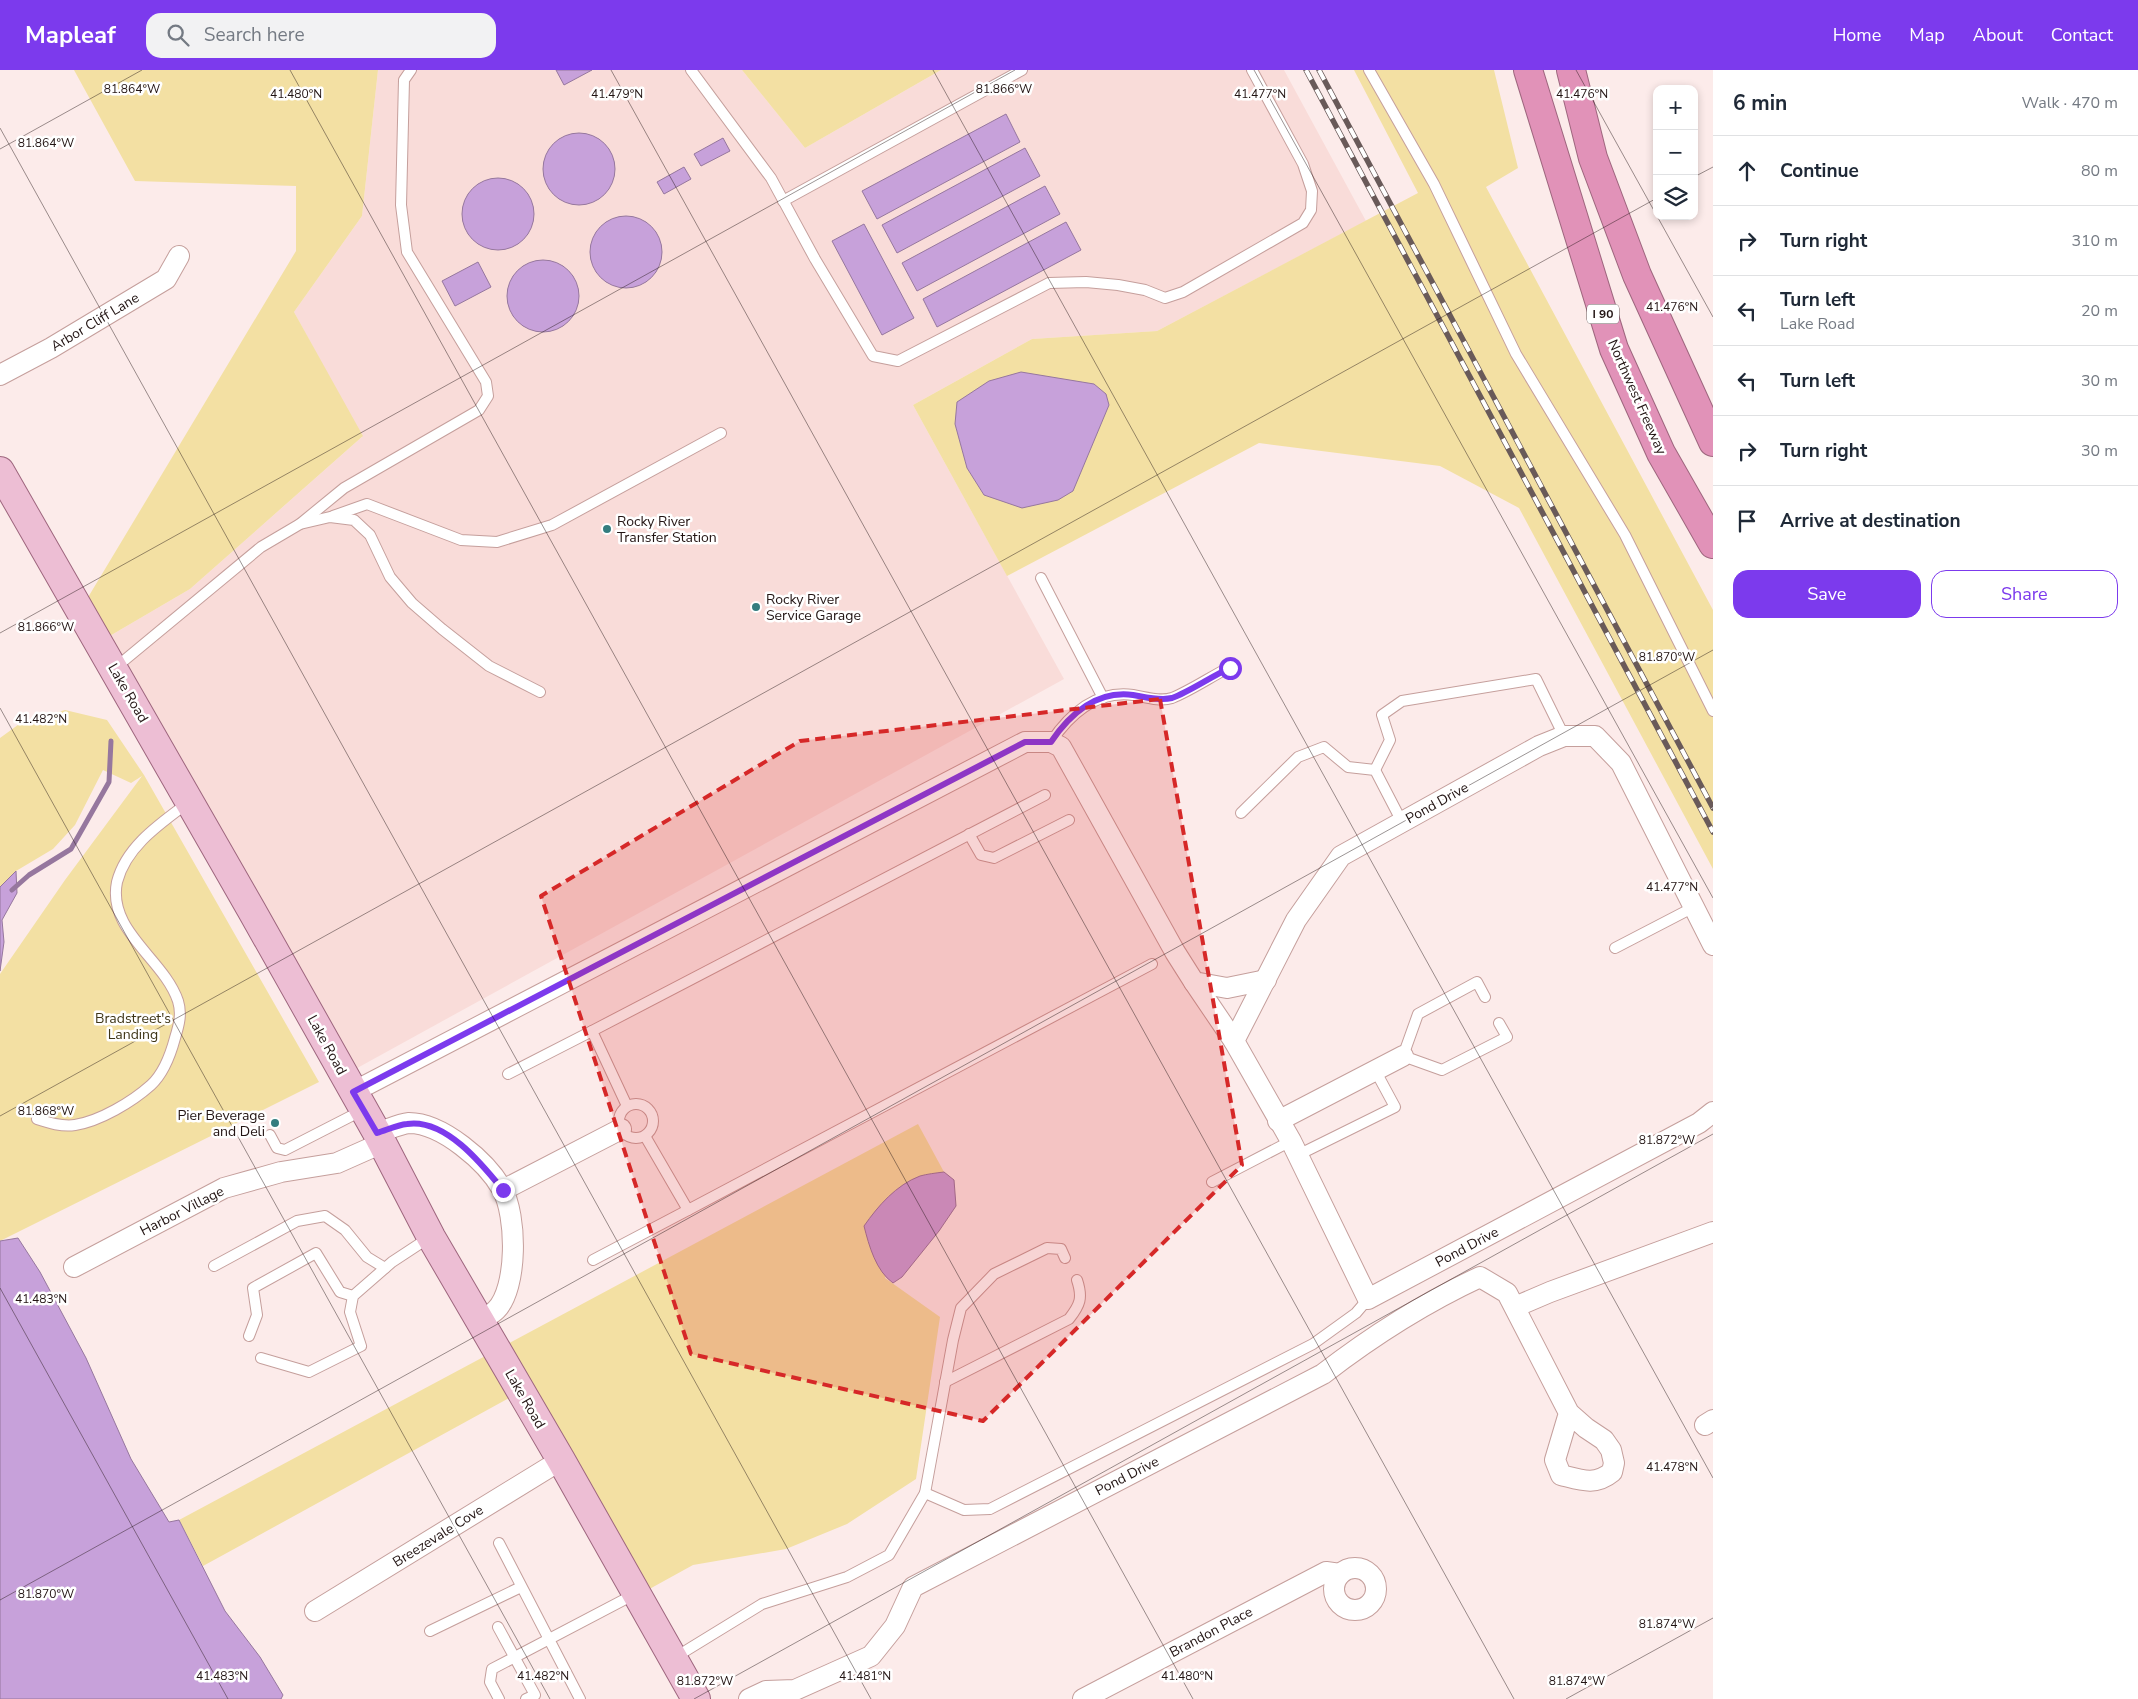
<!DOCTYPE html>
<meta charset="utf-8">
<style>
:root{--surface:#fff;--page:#f2f2f3;--text:#1f2937;--muted:#747a83;--line:#e0e1e3;--accent:#7c3aed}
body{margin:0;font-family:"Nunito Sans",sans-serif;background:var(--page);color:var(--text)}
.controls{position:absolute;right:15px;top:15px;display:grid;overflow:hidden;border-radius:10px;box-shadow:0 2px 8px #0003}
.controls button{width:45px;height:45px;display:grid;place-items:center;padding:0;border:0;border-bottom:1px solid var(--line);background:var(--surface);color:var(--text);font:25px sans-serif}
.stop{position:absolute;width:15px;height:15px;margin:-11px;border:4px solid #7c3aed;border-radius:50%;background:#fff}
.stop.end{background:#7c3aed;border-color:#fff;box-shadow:0 1px 5px #0008}
.list{margin:0;padding:0;list-style:none}
h2{display:flex;justify-content:space-between;align-items:center;height:65px;margin:0;padding:0 20px;font-size:21px}
h2 small{font-size:16px;font-weight:400;color:var(--muted)}
.list li{display:grid;grid-template-columns:32px 1fr auto;gap:15px;align-items:center;box-sizing:border-box;height:70px;padding:0 20px;border-top:1px solid var(--line)}
.list b{display:block;font-size:19px;white-space:nowrap}
.list p{margin:0;font-size:16px;white-space:nowrap;color:var(--muted)}
.list em{font-size:16px;font-style:normal;color:var(--muted)}
.actions{display:flex;gap:10px;padding:15px 20px}
.actions a{flex:1;padding:11px 0;border:1px solid var(--accent);border-radius:15px;text-align:center;font-size:18px;color:var(--accent)}
.actions .main{background:var(--accent);color:#fff}
.icon{flex:none;width:28px;height:28px;fill:none;stroke:currentColor;stroke-width:2;stroke-linecap:round;stroke-linejoin:round}
.map{position:relative;flex:none;width:1713px;height:1629px;overflow:hidden}
header{display:flex;align-items:center;gap:30px;box-sizing:border-box;height:70px;padding:0 25px;background:var(--accent);color:#fff}
header strong{font-size:24px}
nav{display:flex;gap:28px;margin-inline-start:auto;font-size:18px}
.search{width:350px;height:45px;background:var(--page);display:flex;align-items:center;gap:12px;box-sizing:border-box;padding:0 18px;border-radius:15px;color:var(--muted);font-size:19px}
main{display:flex}
aside{flex:1;background:var(--surface)}
.map>svg:first-child{display:block}
.built{fill:#f9dcd9}
.green{fill:#f3e0a3;fill-rule:evenodd}
.water{fill:#c7a1da;stroke:#96779e}
.lines{fill:none;stroke-linecap:round;stroke-linejoin:round}
.stream{stroke:#96779e;stroke-width:5}
.service-casing{stroke:#c59f9c;stroke-width:12}
.minor-casing{stroke:#c59f9c;stroke-width:22}
.primary-casing{stroke:#9e667e;stroke-width:30}
.motorway-casing{stroke:#9e667e;stroke-width:30}
.service{stroke:#fff;stroke-width:10}
.minor{stroke:#fff;stroke-width:20}
.primary{stroke:#edbed4;stroke-width:28}
.motorway{stroke:#e192b8;stroke-width:28}
.rail-casing{stroke:#695a59;stroke-width:5.5}
.rail{stroke:#fff;stroke-width:4;stroke-dasharray:11;stroke-linecap:butt}
.route{stroke:#7c3aed;stroke-width:6}
.marked{fill:#d62828;fill-opacity:0.2;stroke:#d62828;stroke-width:4;stroke-dasharray:10 6;stroke-linejoin:round}
.ticks{fill:none;stroke:#221413;stroke-width:1;stroke-opacity:0.45}
.poi-dot{fill:#347d7f;stroke:#fff;stroke-width:2}
.labels{text-anchor:middle;dominant-baseline:central;stroke-width:5;stroke-linejoin:round;paint-order:stroke}
.shield{fill:#fff;stroke:#645a5a;stroke-width:1}
.shield-label{font-size:12px;font-weight:bold;fill:#221413}
.street-label{font-size:14px;fill:#221413;stroke:#fff}
.poi-label{font-size:14px;fill:#221413;stroke:#fff;text-anchor:start}
.park-label{font-size:14px;fill:#3f3618;stroke:#fff}
.ticks-label{font-size:12px;text-anchor:middle;fill:#221413;stroke:#fff;stroke-width:5;stroke-linejoin:round;paint-order:stroke}
</style>
<header>
<strong>Mapleaf</strong>
<div class="search"><svg class="icon" aria-label="search" viewBox="0 0 24 24"><circle cx="10" cy="10" r="6"/><path d="M15 15l6 6"/></svg>Search here</div>
<nav><a>Home</a><a>Map</a><a>About</a><a>Contact</a></nav>
</header>
<main>
<div class="map">
<svg width="1713" height="1629" viewBox="0 0 1713 1629">
<rect width="100%" height="100%" fill="#fcebea"/>
<polygon class="built" points="378,0 742,0 805,78 941,0 1284,0 1366,151 1157,261 1032,269 913,335 1064,609 350,1002 108,567 190,519 362,367 294,242 362,146"/>
<g class="green">
<polygon points="74,0 378,0 362,146 294,242 363,366 190,519 108,567 87,529 296,181 296,116 135,111"/>
<polygon points="742,0 941,0 805,78"/>
<path d="M1354,0H1494L1518,98L1486,117L1713,540V799L1519,438L1440,396L1259,373L1007,506L913,335L1032,269L1157,261L1418,123ZM1065,310L1094,314L984,425L967,398L955,354Z"/>
<polygon points="65,640 107,650 144,705 319,1012 0,1171 0,904 65,810 142,706 131,713 103,700 75,755 53,779 16,801 0,817 0,668 22,652"/>
<polygon points="918,1054 944,1102 920,1106 885,1208 940,1247 916,1409 847,1454 786,1479 693,1495 644,1522 529,1317 203,1496 179,1450"/>
</g>
<g class="water">
<polygon points="556,0 592,0 564,15"/>
<polygon points="1006,44 1020,72 877,149 862,121"/>
<circle cx="579" cy="99" r="36"/>
<polygon points="723,68 730,81 701,96 694,84"/>
<polygon points="1025,78 1040,106 897,183 882,155"/>
<polygon points="684,97 691,109 664,124 657,112"/>
<circle cx="498" cy="144" r="36"/>
<polygon points="1045,116 1060,144 917,221 902,193"/>
<circle cx="626" cy="182" r="36"/>
<polygon points="1066,152 1081,180 937,257 923,229"/>
<polygon points="864,154 914,248 882,265 832,171"/>
<circle cx="543" cy="226" r="36"/>
<polygon points="478,192 491,217 455,236 442,211"/>
<polygon points="1021,302 1094,314 1106,324 1109,335 1073,421 1058,430 1022,438 984,425 967,398 955,354 957,332 989,311"/>
<polygon points="16,801 17,823 2,850 4,872 0,901 0,817"/>
<path d="M944,1102L954,1110L956,1136L939,1161L902,1207L893,1213C876,1201 869,1176 864,1156C878,1136 896,1115 920,1106C927,1104 936,1103 944,1102Z"/>
<polygon points="18,1168 40,1202 86,1288 131,1389 169,1452 179,1450 225,1541 260,1587 283,1625 281,1629 0,1629 0,1171"/>
</g>
<g class="lines">
<polyline class="stream" points="12,820 29,805 71,779 109,712 111,671"/>
<g class="service-casing">
<g id="service">
<polyline points="691,0 771,108 815,189 873,286 898,291 1049,213 1086,212 1118,215 1145,220 1165,228 1183,222 1303,153 1311,140 1312,121 1303,94 1252,0"/>
<polyline points="1369,0 1434,114 1516,284 1625,465 1713,641"/>
<polyline points="783,131 1022,0"/>
<polyline points="333,446 367,434 461,470 497,472 552,455 721,363"/>
<polyline points="300,454 344,418 479,340 488,326 486,312 407,182 401,135 404,10 411,0"/>
<polyline points="1041,508 1103,628"/>
<polyline points="115,598 261,477 300,454 330,447 354,450 370,465 390,507 412,533 442,559 489,596 540,622"/>
<path d="M1051,672C1070,644 1096,620 1133,625C1145,627 1160,632 1172,628C1190,621 1212,606 1230,597"/>
<polyline points="1375,700 1390,670 1382,645 1402,631 1536,609 1564,666"/>
<polyline points="1241,743 1298,687 1324,677 1348,697 1375,700 1402,752"/>
<polyline points="969,764 981,785 994,788 1069,750"/>
<polyline points="1615,878 1694,837"/>
<polyline points="1485,927 1477,912 1418,944 1403,986 1442,1000 1507,967 1499,953"/>
<polyline points="508,1004 592,961"/>
<circle cx="636" cy="1051" r="17"/>
<polyline points="627,1036 592,961 1045,725"/>
<path d="M37,1049C49,1053 62,1057 75,1055C100,1051 132,1032 151,1015C164,1003 171,983 175,968C179,955 182,944 178,931C164,889 107,861 117,812C126,776 161,753 189,732"/>
<polyline points="270,1065 277,1078 285,1080 363,1040"/>
<polyline points="645,1066 688,1140 1152,894"/>
<polyline points="1298,1085 1395,1037 1375,1000"/>
<polyline points="1212,1112 1291,1071"/>
<polyline points="593,1190 688,1140"/>
<polyline points="214,1196 297,1151 325,1146 345,1160 367,1187 385,1198"/>
<polyline points="249,1266 257,1245 253,1218 316,1183 340,1222 353,1226"/>
<polyline points="261,1288 309,1302 361,1276 350,1242 353,1226 392,1192 430,1167"/>
<path d="M945,1312L1069,1249C1080,1235 1083,1228 1077,1210"/>
<polyline points="925,1423 964,1440 990,1439 1313,1274 1356,1243 1368,1229"/>
<polyline points="499,1473 580,1629"/>
<polyline points="498,1557 535,1625 526,1629"/>
<polyline points="430,1561 521,1517"/>
<polyline points="674,1588 762,1534 847,1507 889,1485 925,1423 953,1270 961,1238 994,1204 1047,1178 1061,1179 1065,1188"/>
<polyline points="499,1629 490,1612 492,1599 635,1524"/>
</g>
</g>
<g class="minor-casing">
<g id="minor">
<polyline points="0,305 51,278 166,209 179,186"/>
<polyline points="1713,875 1621,693 1595,666 1564,666 1539,676 1341,786 1296,850 1234,971 1291,1071 1368,1229 1699,1053 1713,1042"/>
<polyline points="1194,912 1234,971"/>
<polyline points="353,1022 1025,672 1051,672 1061,677 1175,882 1194,912 1227,918 1266,910"/>
<polyline points="1278,1051 1403,986"/>
<path d="M377,1063C387,1060 399,1054 409,1053C442,1053 487,1092 502,1119C517,1145 518,1218 496,1240C492,1244 485,1248 480,1251"/>
<polyline points="503,1120 621,1059"/>
<polyline points="74,1197 224,1118 281,1102 337,1093 382,1073"/>
<polyline points="1515,1237 1550,1222 1713,1162"/>
<polyline points="1705,1355 1713,1350"/>
<circle cx="1355" cy="1519" r="21"/>
<polyline points="315,1541 561,1390"/>
<path d="M749,1629L766,1621L795,1620L871,1586L895,1556L913,1517L1323,1304C1371,1267 1424,1233 1480,1207L1507,1223L1569,1343L1586,1358L1604,1370L1611,1380L1614,1393L1612,1402C1595,1416 1581,1410 1561,1405L1555,1390L1569,1343"/>
<polyline points="1083,1629 1326,1502 1340,1504"/>
</g>
</g>
<g class="primary-casing">
<polyline id="primary" points="0,401 252,841 377,1063 431,1167 561,1390 696,1629"/>
</g>
<g class="motorway-casing">
<g id="motorway">
<polyline points="1528,0 1614,279 1661,383 1713,474"/>
<polyline points="1571,0 1593,88 1637,205 1713,372"/>
</g>
</g>
<use href="#service" class="service"/>
<use href="#minor" class="minor"/>
<use href="#primary" class="primary"/>
<use href="#motorway" class="motorway"/>
<g class="rail-casing">
<g id="rail">
<polyline points="1306,0 1713,762"/>
<polyline points="1319,0 1713,738"/>
</g>
</g>
<use href="#rail" class="rail"/>
</g>
<g class="lines">
<path class="route" d="M503,1120C482,1094 445,1048 407,1054C397,1055 387,1060 377,1063L353,1022L1025,672H1051C1070,644 1096,620 1133,625C1145,627 1160,631 1172,628C1189,622 1212,606 1230,598"/>
</g>
<path class="marked" d="M1160,629L1242,1095L983,1351L691,1284L541,826L800,671Z"/>
<path class="ticks" d="M290,0L1193,1629M611,0L1514,1629M933,0L1713,1408M1254,0L1713,828M1576,0L1657,146M0,58L871,1629M0,79L142,0M1694,107L1713,97M1657,146L1713,247M0,563L1015,0M0,638L550,1629M0,1046L1657,128M0,1218L228,1629M0,1530L1713,580M694,1629L1713,1064M1566,1629L1713,1548"/>
<g class="poi-dot">
<circle cx="607" cy="459" r="5"/>
<circle cx="756" cy="537" r="5"/>
<circle cx="275" cy="1053" r="5"/>
</g>
<g class="labels">
<rect class="shield" x="1587" y="234.5" width="32" height="19" rx="4"/>
<g class="shield-label">
<text x="1603" y="244">I 90</text>
</g>
<g class="street-label">
<text transform="translate(95 252) rotate(-31)">Arbor Cliff Lane</text>
<text transform="translate(1637 327) rotate(66)">Northwest Freeway</text>
<text transform="translate(128 623) rotate(60)">Lake Road</text>
<text transform="translate(1437 733) rotate(-29)">Pond Drive</text>
<text transform="translate(327 975) rotate(61)">Lake Road</text>
<text transform="translate(182 1141) rotate(-27)">Harbor Village</text>
<text transform="translate(1467 1177) rotate(-28)">Pond Drive</text>
<text transform="translate(525 1329) rotate(60)">Lake Road</text>
<text transform="translate(1127 1406) rotate(-27)">Pond Drive</text>
<text transform="translate(438 1466) rotate(-32)">Breezevale Cove</text>
<text transform="translate(1211 1562) rotate(-28)">Brandon Place</text>
</g>
<g class="poi-label">
<text x="617" y="451">Rocky River<tspan x="617" dy="16">Transfer Station</tspan></text>
<text x="766" y="529">Rocky River<tspan x="766" dy="16">Service Garage</tspan></text>
<text x="265" y="1045" text-anchor="end">Pier Beverage<tspan x="265" dy="16">and Deli</tspan></text>
</g>
<g class="park-label">
<text x="133" y="948">Bradstreet's<tspan x="133" dy="16">Landing</tspan></text>
</g>
</g>
<g class="ticks-label">
<text x="132" y="23">81.864°W</text>
<text x="1004" y="23">81.866°W</text>
<text x="296" y="28">41.480°N</text>
<text x="617" y="28">41.479°N</text>
<text x="1260" y="28">41.477°N</text>
<text x="1582" y="28">41.476°N</text>
<text x="46" y="77">81.864°W</text>
<text x="1672" y="241">41.476°N</text>
<text x="46" y="561">81.866°W</text>
<text x="1667" y="591">81.870°W</text>
<text x="41" y="653">41.482°N</text>
<text x="1672" y="821">41.477°N</text>
<text x="46" y="1045">81.868°W</text>
<text x="1667" y="1074">81.872°W</text>
<text x="41" y="1233">41.483°N</text>
<text x="1672" y="1401">41.478°N</text>
<text x="46" y="1528">81.870°W</text>
<text x="1667" y="1558">81.874°W</text>
<text x="222" y="1610">41.483°N</text>
<text x="543" y="1610">41.482°N</text>
<text x="865" y="1610">41.481°N</text>
<text x="1187" y="1610">41.480°N</text>
<text x="705" y="1615">81.872°W</text>
<text x="1577" y="1615">81.874°W</text>
</g>
</svg>
<div class="controls">
<button>+</button>
<button>−</button>
<button><svg class="icon" aria-label="layers" viewBox="0 0 24 24"><path d="M12 4l9 5-9 5-9-5zM3 14l9 5 9-5"/></svg></button>
</div>
<div class="stop" style="left:1230px;top:598px"></div>
<div class="stop end" style="left:503px;top:1120px"></div>
</div>
<aside>
<h2>6 min<small>Walk · 470 m</small></h2>
<ul class="list">
<li><svg class="icon" aria-label="ahead" viewBox="0 0 24 24"><path d="M12 20V5M6 11l6-6 6 6"/></svg><div><b>Continue</b></div><em>80 m</em></li>
<li><svg class="icon" aria-label="right" viewBox="0 0 24 24"><path d="M7 20v-9h11M14 6l5 5-5 5"/></svg><div><b>Turn right</b></div><em>310 m</em></li>
<li><svg class="icon" aria-label="left" viewBox="0 0 24 24"><path d="M17 20v-9H6M10 6l-5 5 5 5"/></svg><div><b>Turn left</b><p>Lake Road</p></div><em>20 m</em></li>
<li><svg class="icon" aria-label="left" viewBox="0 0 24 24"><path d="M17 20v-9H6M10 6l-5 5 5 5"/></svg><div><b>Turn left</b></div><em>30 m</em></li>
<li><svg class="icon" aria-label="right" viewBox="0 0 24 24"><path d="M7 20v-9h11M14 6l5 5-5 5"/></svg><div><b>Turn right</b></div><em>30 m</em></li>
<li><svg class="icon" aria-label="arrive" viewBox="0 0 24 24"><path d="M6 21V4h12l-3 4 3 4H6"/></svg><div><b>Arrive at destination</b></div></li>
</ul>
<div class="actions"><a class="main">Save</a><a>Share</a></div>
</aside>
</main>
